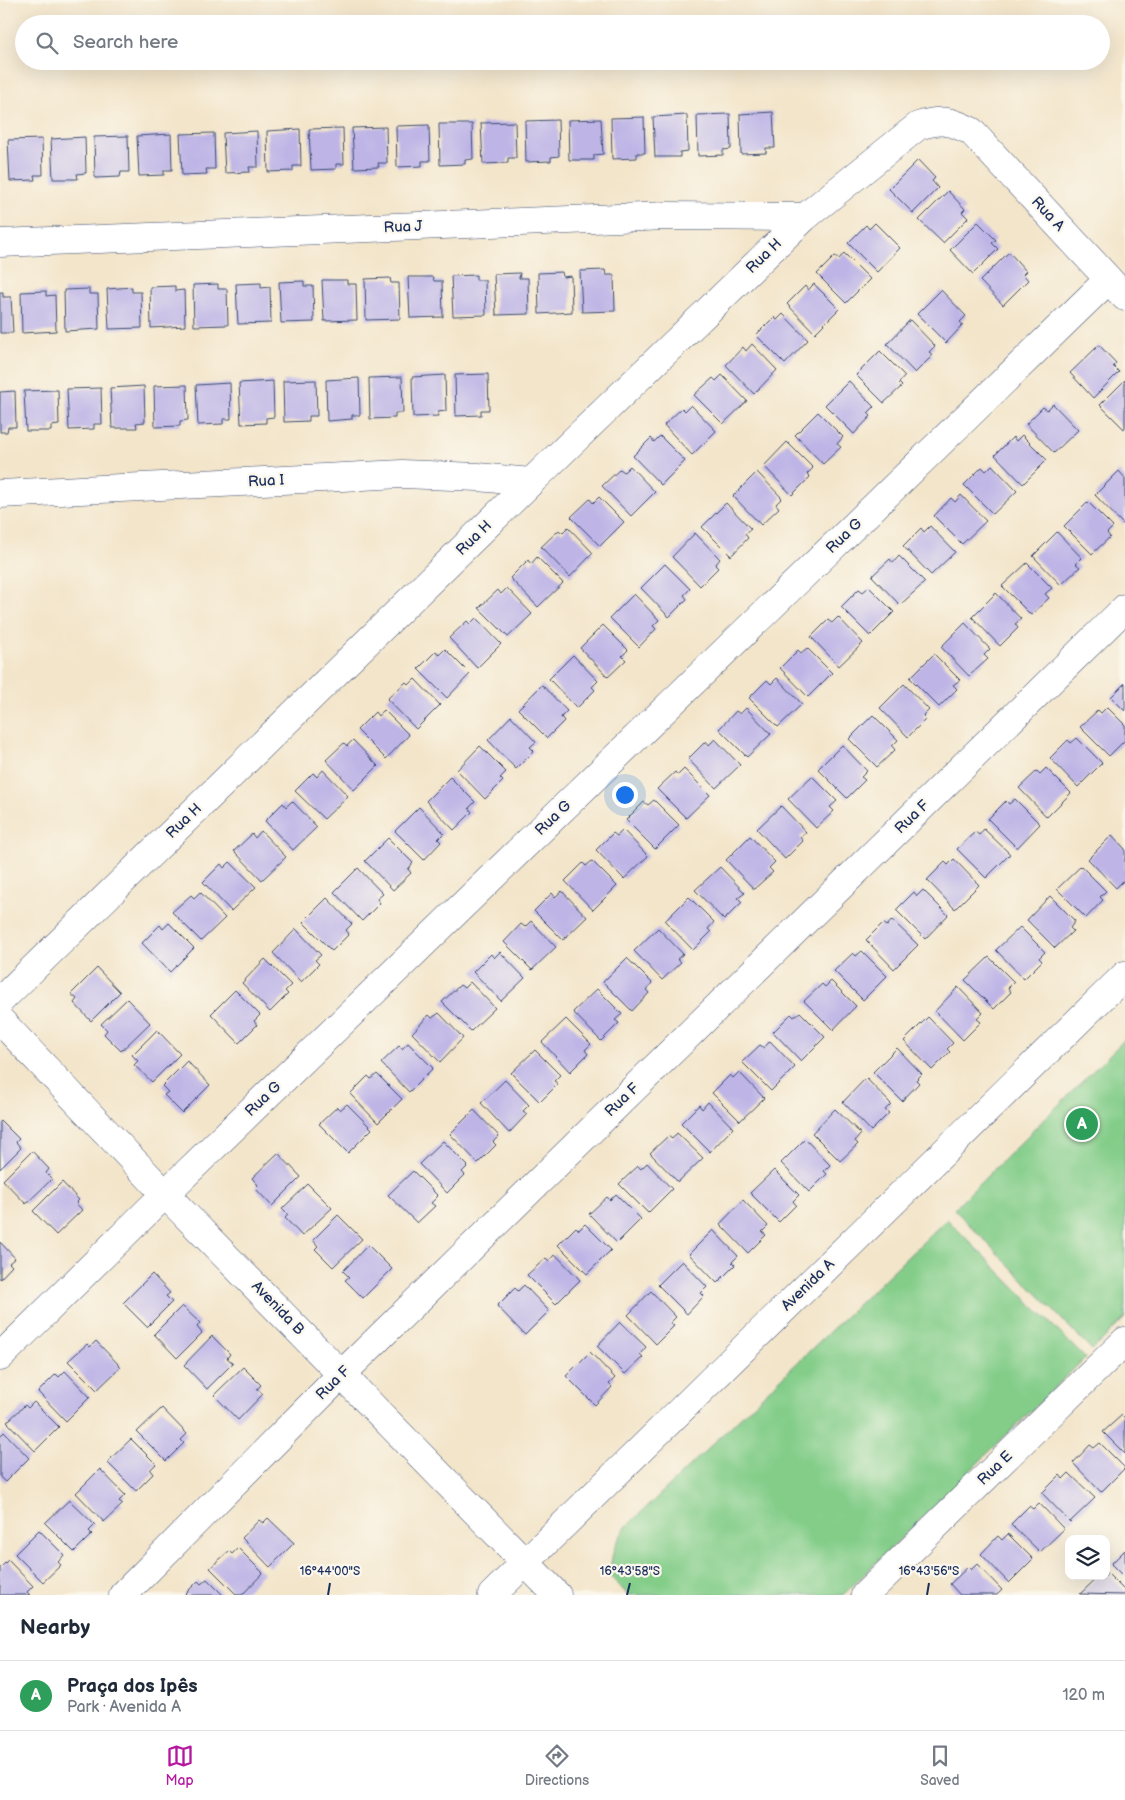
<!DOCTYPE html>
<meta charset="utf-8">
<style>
:root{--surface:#fff;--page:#f6f6f7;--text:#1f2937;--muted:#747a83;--line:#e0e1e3;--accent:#b5179e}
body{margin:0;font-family:"Balsamiq Sans",sans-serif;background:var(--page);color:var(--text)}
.controls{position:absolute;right:15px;bottom:15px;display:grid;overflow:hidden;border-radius:10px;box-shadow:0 5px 20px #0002}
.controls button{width:45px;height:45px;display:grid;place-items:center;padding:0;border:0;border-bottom:1px solid var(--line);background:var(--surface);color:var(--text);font:25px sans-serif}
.you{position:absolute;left:624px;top:794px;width:18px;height:18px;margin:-12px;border:4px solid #fff;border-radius:50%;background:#1a73e8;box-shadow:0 0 0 8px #1a73e833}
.badge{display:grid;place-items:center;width:32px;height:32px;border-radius:50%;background:var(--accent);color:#fff;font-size:16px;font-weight:700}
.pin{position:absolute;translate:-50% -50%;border:2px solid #fff;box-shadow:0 1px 5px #0006}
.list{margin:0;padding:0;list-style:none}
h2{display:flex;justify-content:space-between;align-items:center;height:65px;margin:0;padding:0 20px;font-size:21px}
h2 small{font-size:16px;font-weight:400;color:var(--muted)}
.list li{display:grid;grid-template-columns:32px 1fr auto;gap:15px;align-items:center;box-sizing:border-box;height:70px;padding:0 20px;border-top:1px solid var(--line)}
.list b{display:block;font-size:19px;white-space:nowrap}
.list p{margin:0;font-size:16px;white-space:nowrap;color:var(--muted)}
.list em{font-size:16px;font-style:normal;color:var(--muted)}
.icon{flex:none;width:28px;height:28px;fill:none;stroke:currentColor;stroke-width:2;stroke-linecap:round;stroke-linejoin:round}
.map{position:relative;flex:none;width:1125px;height:1595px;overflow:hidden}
.search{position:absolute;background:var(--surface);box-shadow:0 5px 20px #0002;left:15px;right:15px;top:15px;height:55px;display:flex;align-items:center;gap:12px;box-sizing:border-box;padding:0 18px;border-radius:28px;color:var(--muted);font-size:19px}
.sheet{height:135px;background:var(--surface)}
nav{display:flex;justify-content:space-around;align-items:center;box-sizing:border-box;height:70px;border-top:1px solid var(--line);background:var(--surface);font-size:14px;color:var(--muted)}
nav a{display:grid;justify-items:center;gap:2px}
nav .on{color:var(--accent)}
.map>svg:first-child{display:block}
.green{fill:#83cd89;stroke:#4f7e74}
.building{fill:#beb5e6}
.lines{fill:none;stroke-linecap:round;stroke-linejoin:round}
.minor-casing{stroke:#3b4a6e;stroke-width:29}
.minor{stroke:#fff;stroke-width:28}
.ticks{fill:none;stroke:#1b2f5e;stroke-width:2}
.labels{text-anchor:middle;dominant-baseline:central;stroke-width:4.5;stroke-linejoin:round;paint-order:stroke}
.street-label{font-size:15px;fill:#1b2f5e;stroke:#fbf7ec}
.ticks-label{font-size:12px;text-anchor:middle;fill:#1b2f5e;stroke:#fbf7ec;stroke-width:4.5;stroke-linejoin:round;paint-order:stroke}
</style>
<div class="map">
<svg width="1125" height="1595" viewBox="0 0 1125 1595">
<rect width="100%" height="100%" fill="#fbf7ec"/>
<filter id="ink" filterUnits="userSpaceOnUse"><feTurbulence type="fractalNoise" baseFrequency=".02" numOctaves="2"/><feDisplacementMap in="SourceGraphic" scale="10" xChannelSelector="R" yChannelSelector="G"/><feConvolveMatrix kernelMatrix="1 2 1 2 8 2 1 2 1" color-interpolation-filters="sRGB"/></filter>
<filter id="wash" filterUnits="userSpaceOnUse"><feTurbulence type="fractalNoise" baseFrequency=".0096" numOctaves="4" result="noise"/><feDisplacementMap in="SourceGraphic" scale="20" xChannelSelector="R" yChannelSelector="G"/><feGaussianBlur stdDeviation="1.12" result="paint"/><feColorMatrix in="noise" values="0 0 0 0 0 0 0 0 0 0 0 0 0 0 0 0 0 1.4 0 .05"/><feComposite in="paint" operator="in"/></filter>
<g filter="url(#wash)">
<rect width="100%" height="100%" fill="#f3e5ca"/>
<g class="green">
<polygon points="1125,1039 1125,1318 1092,1350 954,1209"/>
<path d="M947,1219L1085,1358L843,1595H628L610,1576C611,1555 614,1545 626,1527Z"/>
</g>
<g id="blocks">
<g class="building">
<polygon points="773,112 775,148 766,148 766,153 741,154 740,114"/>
<polygon points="730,114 731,149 723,150 723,155 698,156 697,115"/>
<polygon points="687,115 688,151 680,152 680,157 655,157 653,117"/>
<polygon points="644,117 645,153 637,153 637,158 612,159 611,118"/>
<polygon points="601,119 603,154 594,155 594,160 569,160 568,120"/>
<polygon points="558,120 559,156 551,157 551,161 526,162 525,121"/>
<polygon points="515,122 516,158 508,158 508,163 483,164 481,123"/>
<polygon points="439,124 472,124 473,159 465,160 465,164 440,165"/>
<polygon points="429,125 430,161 422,161 422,166 397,167 396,126"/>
<polygon points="386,127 387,163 378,163 379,167 354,168 352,128"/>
<polygon points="343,128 344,164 336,164 336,169 311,170 309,129"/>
<polygon points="300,129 301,166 293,166 293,171 268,172 267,131"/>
<polygon points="257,131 258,167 249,167 250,172 225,173 223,133"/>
<polygon points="214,133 215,169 206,169 207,174 182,175 180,134"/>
<polygon points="171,134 172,170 164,170 164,175 139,176 137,136"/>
<polygon points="128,136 129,172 121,172 120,177 95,178 94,137"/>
<polygon points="85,137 86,173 77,174 78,179 53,179 51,139"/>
<polygon points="42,139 43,175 34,175 35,180 10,181 8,140"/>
<polygon points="918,160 935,178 932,181 938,188 913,213 889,189"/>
<polygon points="948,191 965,209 962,212 968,218 943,243 919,220"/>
<polygon points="978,222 996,240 992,243 998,249 973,274 950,250"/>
<polygon points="875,223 900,248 877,272 848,243 866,225 869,229"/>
<polygon points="1009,252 1026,271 1023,274 1028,280 1003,305 980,281"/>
<polygon points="844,253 870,279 846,303 817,274 835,256 839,259"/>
<polygon points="605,270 606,275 614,275 615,311 582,312 580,271"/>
<polygon points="562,272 563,277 571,276 572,312 539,314 538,273"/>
<polygon points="520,273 519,278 528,278 529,314 496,315 494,274"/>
<polygon points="476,275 476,280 485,280 486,315 453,316 451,276"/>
<polygon points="408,277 433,277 434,281 442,281 443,317 410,318"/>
<polygon points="390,278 391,283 399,283 400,319 366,320 365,279"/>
<polygon points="322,280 347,280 347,284 356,284 357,320 324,321"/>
<polygon points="304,281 304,286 313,286 314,322 281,323 279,282"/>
<polygon points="261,283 261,288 270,287 271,323 238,324 236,284"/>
<polygon points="218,284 218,289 227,289 228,325 194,326 193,285"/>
<polygon points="814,284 839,309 815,333 787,304 805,286 808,290"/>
<polygon points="175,286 175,291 184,290 185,326 151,328 150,287"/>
<polygon points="132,287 132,292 141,292 142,328 109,329 107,289"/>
<polygon points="89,289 89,294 98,294 99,329 65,331 64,290"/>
<polygon points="941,290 966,316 960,322 963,325 946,343 917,314"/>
<polygon points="46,291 46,296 55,295 56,331 22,333 21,292"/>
<polygon points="0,292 3,292 3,297 11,297 13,333 0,333"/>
<polygon points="783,314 808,340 785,364 756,335 774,317 777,320"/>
<polygon points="910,320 935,346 929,352 933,355 915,373 887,344"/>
<polygon points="752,344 777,370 754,394 726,365 743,347 746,351"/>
<polygon points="1099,345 1116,363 1113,366 1119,372 1093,398 1070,373"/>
<polygon points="880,351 905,376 899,383 902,386 884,403 856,375"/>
<polygon points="488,374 489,410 481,410 481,415 456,416 455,375"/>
<polygon points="445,375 446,411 438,412 438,416 413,417 412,377"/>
<polygon points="722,375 747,401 723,424 694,395 713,378 716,381"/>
<polygon points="402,377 403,413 395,413 395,418 370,419 369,378"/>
<polygon points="359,378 360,415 352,415 352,419 327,421 326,380"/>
<polygon points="316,380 317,416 309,416 309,421 284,422 283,381"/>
<polygon points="1125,380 1125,427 1124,429 1100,405"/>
<polygon points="273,381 274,417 266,418 266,423 241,424 239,383"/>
<polygon points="849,381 874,407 868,413 871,416 854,434 825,405"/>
<polygon points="230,383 231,419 223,419 223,424 198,425 196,385"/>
<polygon points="187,385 188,420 180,421 180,426 155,427 154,386"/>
<polygon points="144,386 145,422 136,423 137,428 112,428 110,388"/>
<polygon points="101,388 102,424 94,424 94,429 69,430 67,389"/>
<polygon points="58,390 59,425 51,426 51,431 26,431 24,391"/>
<polygon points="15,391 16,427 8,427 7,432 0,432 0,392"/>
<polygon points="1053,404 1078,430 1054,453 1026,424 1043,407 1047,410"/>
<polygon points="691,405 716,431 692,455 664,425 682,408 685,411"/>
<polygon points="818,412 843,437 837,444 841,447 823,464 795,435"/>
<polygon points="1022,435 1047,460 1023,484 995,455 1013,437 1016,441"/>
<polygon points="660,436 685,461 661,485 633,456 651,438 654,442"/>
<polygon points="787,442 813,468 807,474 810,477 792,495 764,466"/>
<polygon points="992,465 1017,491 993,514 964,485 982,467 986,471"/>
<polygon points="630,466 655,492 631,516 602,486 620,469 624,472"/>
<polygon points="1119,471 1125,478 1125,522 1123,524 1095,495"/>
<polygon points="757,472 782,498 776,504 779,508 761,525 733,496"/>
<polygon points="961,495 986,521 962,544 934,516 951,498 955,502"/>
<polygon points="599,497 624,522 600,546 571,517 590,499 593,503"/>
<polygon points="1088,502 1113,527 1107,533 1110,537 1092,554 1064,526"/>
<polygon points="726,503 751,529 745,534 748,538 731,556 702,527"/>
<polygon points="930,526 955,552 931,575 903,546 921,528 924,532"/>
<polygon points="568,527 593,553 570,577 541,547 559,530 562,533"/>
<polygon points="1057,532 1082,558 1076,564 1080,567 1061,585 1033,556"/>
<polygon points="695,533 720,559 715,565 718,568 700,586 672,557"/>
<polygon points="899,556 925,582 900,605 872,576 890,559 893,563"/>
<polygon points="537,557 563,583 538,607 510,578 528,560 531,564"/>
<polygon points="1027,563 1052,588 1045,594 1049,598 1031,615 1002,586"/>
<polygon points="665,564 690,589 684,595 687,599 669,617 641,588"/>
<polygon points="869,587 894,612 870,636 841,607 859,589 863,592"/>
<polygon points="507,588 532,614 508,637 479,608 498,590 501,594"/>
<polygon points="996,593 1021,619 1015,624 1018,628 1000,646 972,617"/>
<polygon points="634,594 659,620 653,626 656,629 639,647 610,618"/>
<polygon points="838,617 863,643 839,666 811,637 828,620 832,623"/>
<polygon points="476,618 501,644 477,668 449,638 467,621 470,624"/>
<polygon points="965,623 990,649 984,655 988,659 969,676 941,647"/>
<polygon points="603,625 628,650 622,656 626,660 608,677 580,648"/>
<polygon points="807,648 832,673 808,697 780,668 798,650 801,653"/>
<polygon points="445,649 470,674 447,698 418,669 436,651 439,655"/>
<polygon points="934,654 960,680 953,685 957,689 939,707 910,678"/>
<polygon points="573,655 598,681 592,687 595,690 577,708 549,679"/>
<polygon points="777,678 802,704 778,727 749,698 767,680 771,684"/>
<polygon points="415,679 440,705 416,729 387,699 406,682 409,685"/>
<polygon points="1125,683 1125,711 1111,697"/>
<polygon points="904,684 929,710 923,716 926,719 908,737 880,708"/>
<polygon points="542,685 567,711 561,717 564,721 547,738 518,709"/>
<polygon points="1107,707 1125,725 1125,740 1109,756 1080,727 1098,710 1101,713"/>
<polygon points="746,708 771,734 747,757 719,729 736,711 740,714"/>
<polygon points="384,710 409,735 386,759 357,730 375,712 378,716"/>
<polygon points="873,715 898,740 892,746 895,750 877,767 849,739"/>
<polygon points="511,716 536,742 530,747 534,751 516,769 488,740"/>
<polygon points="1077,738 1102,763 1078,787 1050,758 1068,740 1071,743"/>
<polygon points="715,739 740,765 716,788 688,759 706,741 709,745"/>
<polygon points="353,740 378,766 354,790 326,760 344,743 347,746"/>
<polygon points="842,745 867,771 861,777 865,780 847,798 818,769"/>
<polygon points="480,746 506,772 500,778 503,781 485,799 457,770"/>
<polygon points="1046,768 1071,793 1047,817 1019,788 1037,771 1040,774"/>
<polygon points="684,769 710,795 686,818 657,789 675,772 678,775"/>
<polygon points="323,770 348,796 324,819 295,791 313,773 317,777"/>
<polygon points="812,776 837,801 830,807 834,811 816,828 788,799"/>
<polygon points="450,777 475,802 469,808 472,812 454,830 426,801"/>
<polygon points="1015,799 1040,824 1017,848 988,819 1006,801 1009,804"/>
<polygon points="654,800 679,825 655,849 626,820 644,802 648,805"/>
<polygon points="292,801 317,827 293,850 265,821 283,803 286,807"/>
<polygon points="781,806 806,832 800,837 803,841 785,859 757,829"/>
<polygon points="419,807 444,833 438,839 441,842 424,860 395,831"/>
<polygon points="984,829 1010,854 986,878 957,849 975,832 979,835"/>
<polygon points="623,830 648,856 624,879 596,850 613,833 617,836"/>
<polygon points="261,831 286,857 262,880 234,851 252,834 255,838"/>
<polygon points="1112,835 1125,849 1125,879 1116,888 1088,859"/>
<polygon points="750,836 775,862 769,868 773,872 754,889 726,860"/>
<polygon points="388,838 413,863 408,869 411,873 393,890 365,861"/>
<polygon points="954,859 979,885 955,909 927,880 945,862 948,865"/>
<polygon points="592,861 617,886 593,910 565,881 583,863 586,866"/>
<polygon points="230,862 256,887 231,911 203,882 221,864 224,868"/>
<polygon points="1081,866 1106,891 1100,897 1103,900 1086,918 1057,889"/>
<polygon points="720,867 745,893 738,898 742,902 724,920 695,890"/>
<polygon points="358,868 383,894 377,899 380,903 362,921 334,892"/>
<polygon points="923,890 948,915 925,939 896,910 914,892 917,896"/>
<polygon points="562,891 587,917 563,940 534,911 552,893 555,897"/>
<polygon points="200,892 225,918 201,941 172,912 191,895 194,898"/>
<polygon points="1050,896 1075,921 1070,928 1073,931 1055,948 1027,920"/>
<polygon points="689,897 714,922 708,929 711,932 693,950 665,921"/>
<polygon points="327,898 352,924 346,930 349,934 332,951 303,922"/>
<polygon points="892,920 918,945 894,969 866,940 883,923 887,926"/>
<polygon points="531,921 556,947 532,970 504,942 521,924 525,927"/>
<polygon points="169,923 194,948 170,972 142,943 160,925 163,929"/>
<polygon points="1020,927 1045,952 1039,958 1042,961 1024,979 996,950"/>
<polygon points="658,928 683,954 677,959 681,962 662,980 634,951"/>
<polygon points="296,929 321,955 315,960 319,964 301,982 273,953"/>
<polygon points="862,951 887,976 863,1000 834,971 853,953 856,956"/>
<polygon points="500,952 525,978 501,1001 473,972 491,954 494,958"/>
<polygon points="989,957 1014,982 1008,988 1011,992 994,1009 965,980"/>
<polygon points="627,958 652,983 646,990 649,993 632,1011 603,982"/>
<polygon points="265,959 291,985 285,991 288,994 270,1012 242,983"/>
<polygon points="97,968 120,992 91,1021 74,1003 77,999 71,994"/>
<polygon points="831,981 856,1006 833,1030 804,1001 822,984 825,987"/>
<polygon points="470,982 495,1008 471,1031 442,1002 460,985 464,988"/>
<polygon points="958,987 983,1013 977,1019 981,1022 963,1040 935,1011"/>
<polygon points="597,989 622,1014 615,1020 619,1023 601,1041 573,1012"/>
<polygon points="235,990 260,1015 254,1021 257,1025 239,1043 211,1014"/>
<polygon points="127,999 150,1023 121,1051 104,1034 107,1030 101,1024"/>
<polygon points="800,1012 825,1037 801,1061 773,1032 791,1014 794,1017"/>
<polygon points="439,1013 463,1038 440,1062 412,1033 429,1015 432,1018"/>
<polygon points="928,1017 953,1043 947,1049 950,1052 932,1070 904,1041"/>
<polygon points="566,1019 591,1044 585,1050 588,1054 570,1072 542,1042"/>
<polygon points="157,1030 180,1054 152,1082 134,1065 138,1061 132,1055"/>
<polygon points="770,1041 795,1067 771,1091 742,1062 760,1045 764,1048"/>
<polygon points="408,1043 433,1068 409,1092 381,1063 399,1046 402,1049"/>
<polygon points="897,1048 922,1074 916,1080 919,1083 902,1101 873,1072"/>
<polygon points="535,1050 560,1075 554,1081 558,1084 540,1102 511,1073"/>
<polygon points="187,1061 210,1085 182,1113 164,1095 168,1092 162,1086"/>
<polygon points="739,1072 764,1098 740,1121 712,1093 730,1075 733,1078"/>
<polygon points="377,1074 402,1099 378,1123 350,1094 368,1076 371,1079"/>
<polygon points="866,1078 891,1104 885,1110 889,1113 871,1131 843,1102"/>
<polygon points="505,1080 529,1105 523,1111 527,1114 509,1133 481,1103"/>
<polygon points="708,1102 733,1128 710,1152 681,1123 699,1105 702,1109"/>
<polygon points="347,1104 372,1129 348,1153 319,1124 337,1107 340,1110"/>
<polygon points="835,1109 861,1134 855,1141 858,1144 840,1161 812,1133"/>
<polygon points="474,1110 499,1136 493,1142 496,1145 478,1163 450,1134"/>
<polygon points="1,1121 19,1139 16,1142 21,1148 0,1169 0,1122"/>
<polygon points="677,1133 703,1158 678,1182 650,1153 668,1136 672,1139"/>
<polygon points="805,1139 830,1165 824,1171 827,1174 809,1192 781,1163"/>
<polygon points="443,1141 468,1166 462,1172 465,1175 447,1193 419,1164"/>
<polygon points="32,1151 49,1169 46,1173 52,1179 26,1204 3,1180"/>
<polygon points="278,1153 301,1177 272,1206 255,1188 258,1185 252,1178"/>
<polygon points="647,1163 672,1189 648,1213 619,1184 638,1166 641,1169"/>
<polygon points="774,1170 799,1195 793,1201 796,1205 779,1222 750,1193"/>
<polygon points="413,1171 438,1196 431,1203 435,1206 417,1223 388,1195"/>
<polygon points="62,1182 79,1200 76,1203 82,1210 56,1235 33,1211"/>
<polygon points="308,1184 332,1208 302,1236 285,1218 288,1215 282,1209"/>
<polygon points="616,1194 641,1219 617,1243 589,1214 607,1197 610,1200"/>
<polygon points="743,1200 768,1226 762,1232 766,1235 748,1253 720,1224"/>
<polygon points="338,1215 362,1239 333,1267 315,1249 318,1246 313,1240"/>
<polygon points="585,1224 611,1250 587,1274 558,1245 576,1227 579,1230"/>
<polygon points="713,1230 738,1256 732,1262 735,1265 717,1283 689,1254"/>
<polygon points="0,1242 15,1258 9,1263 12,1266 0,1279"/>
<polygon points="368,1245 392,1269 363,1298 345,1280 349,1277 343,1271"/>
<polygon points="555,1254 580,1280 556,1304 527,1275 546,1258 549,1261"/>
<polygon points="682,1261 707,1287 701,1293 704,1296 687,1314 658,1285"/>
<polygon points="152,1274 170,1293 166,1296 172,1302 147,1327 123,1303"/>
<polygon points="524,1285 549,1311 525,1335 497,1306 515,1288 518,1291"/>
<polygon points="651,1291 676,1317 670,1323 674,1326 656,1344 628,1315"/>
<polygon points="182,1306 200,1323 197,1327 202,1333 177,1358 154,1334"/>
<polygon points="620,1322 646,1347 640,1354 643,1357 625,1374 597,1346"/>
<polygon points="212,1336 230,1354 227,1358 233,1363 207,1389 184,1365"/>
<polygon points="96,1341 121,1367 97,1390 68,1361 87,1344 90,1347"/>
<polygon points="590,1352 615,1378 609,1384 612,1387 595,1405 566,1376"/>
<polygon points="243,1367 261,1385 257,1389 263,1394 238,1420 214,1395"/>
<polygon points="65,1371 90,1397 66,1421 38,1392 56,1374 59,1377"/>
<polygon points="34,1402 59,1427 35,1451 7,1422 25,1405 28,1408"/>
<polygon points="162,1408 187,1434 181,1440 184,1443 166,1461 137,1432"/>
<polygon points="1122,1415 1125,1418 1125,1454 1103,1432"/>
<polygon points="4,1432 29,1458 5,1482 0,1477 0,1436"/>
<polygon points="131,1439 156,1464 150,1470 153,1474 136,1491 107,1462"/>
<polygon points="1100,1443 1125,1468 1101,1492 1073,1463 1090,1445 1094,1448"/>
<polygon points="100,1469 125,1495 119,1501 123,1504 104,1522 76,1493"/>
<polygon points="1069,1473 1095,1498 1070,1522 1042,1493 1060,1475 1063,1479"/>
<polygon points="69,1500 95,1525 89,1531 92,1534 74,1552 45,1523"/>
<polygon points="1039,1503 1064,1529 1040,1552 1011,1524 1029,1506 1033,1509"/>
<polygon points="268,1518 294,1543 270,1567 242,1538 259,1520 263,1523"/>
<polygon points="39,1530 64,1555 58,1562 61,1565 43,1582 15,1554"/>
<polygon points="1008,1534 1033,1559 1009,1583 981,1554 998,1536 1002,1540"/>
<polygon points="238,1548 263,1573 242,1595 237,1595 210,1568 229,1551 232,1554"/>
<polygon points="1125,1550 1125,1578 1111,1564"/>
<polygon points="8,1560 33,1586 27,1592 30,1595 0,1595 0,1568"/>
<polygon points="977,1564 1002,1590 997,1595 960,1595 950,1584 968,1567 971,1570"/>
<polygon points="1106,1572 1125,1591 1125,1595 1080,1594 1099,1576 1106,1576"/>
<polygon points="207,1579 223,1595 184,1595 198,1581 201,1584"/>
</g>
</g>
</g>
<g filter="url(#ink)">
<use href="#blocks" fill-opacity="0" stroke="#3b4a6e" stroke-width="1"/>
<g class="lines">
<g class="minor-casing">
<g id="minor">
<polyline points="0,243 667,216 805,217"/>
<polyline points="0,494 402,474 478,477 531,482"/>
<path d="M0,1001L531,482L805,217L918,126C941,119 949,120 971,131L1125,297"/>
<polyline points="0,1020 165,1194 557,1595"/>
<polyline points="0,1357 165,1194 1108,280"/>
<polyline points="123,1595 342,1374 1125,608"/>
<polyline points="492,1595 1125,975"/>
<polyline points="865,1595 1125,1341"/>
</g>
</g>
<use href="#minor" class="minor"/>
</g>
</g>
<path class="ticks" d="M328,1595L330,1583M627,1595L630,1583M927,1595L929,1583"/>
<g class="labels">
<g class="street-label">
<text transform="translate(1048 214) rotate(47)">Rua A</text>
<text transform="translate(403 227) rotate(-2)">Rua J</text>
<text transform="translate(764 256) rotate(-44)">Rua H</text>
<text transform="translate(266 481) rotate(-3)">Rua I</text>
<text transform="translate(844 536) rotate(-44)">Rua G</text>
<text transform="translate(474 538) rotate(-44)">Rua H</text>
<text transform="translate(912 817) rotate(-44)">Rua F</text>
<text transform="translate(553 818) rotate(-44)">Rua G</text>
<text transform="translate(184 821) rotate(-44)">Rua H</text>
<text transform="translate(263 1099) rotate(-44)">Rua G</text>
<text transform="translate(622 1100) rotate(-44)">Rua F</text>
<text transform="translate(808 1285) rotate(-44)">Avenida A</text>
<text transform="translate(278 1308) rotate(46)">Avenida B</text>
<text transform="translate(333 1383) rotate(-45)">Rua F</text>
<text transform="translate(995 1468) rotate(-44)">Rua E</text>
</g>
</g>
<g class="ticks-label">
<text x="330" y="1575">16°44'00"S</text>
<text x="630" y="1575">16°43'58"S</text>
<text x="929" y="1575">16°43'56"S</text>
</g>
</svg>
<div class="controls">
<button><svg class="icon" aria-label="layers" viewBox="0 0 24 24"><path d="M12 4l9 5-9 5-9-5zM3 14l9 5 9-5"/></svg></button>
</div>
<div class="you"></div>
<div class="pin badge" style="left:1082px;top:1124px;background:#2e9e5b">A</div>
<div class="search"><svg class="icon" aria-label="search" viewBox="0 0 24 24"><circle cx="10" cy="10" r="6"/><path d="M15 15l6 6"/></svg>Search here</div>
</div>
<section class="sheet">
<h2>Nearby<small></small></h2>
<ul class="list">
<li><span class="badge" style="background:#2e9e5b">A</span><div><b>Praça dos Ipês</b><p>Park · Avenida A</p></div><em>120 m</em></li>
</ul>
</section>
<nav>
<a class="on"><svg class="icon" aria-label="map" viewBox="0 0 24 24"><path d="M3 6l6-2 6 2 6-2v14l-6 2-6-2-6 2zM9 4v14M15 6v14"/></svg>Map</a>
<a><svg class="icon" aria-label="directions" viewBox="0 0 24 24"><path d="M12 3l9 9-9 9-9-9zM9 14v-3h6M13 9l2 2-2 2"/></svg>Directions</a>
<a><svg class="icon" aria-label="saved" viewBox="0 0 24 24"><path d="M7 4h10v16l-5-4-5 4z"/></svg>Saved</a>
</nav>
